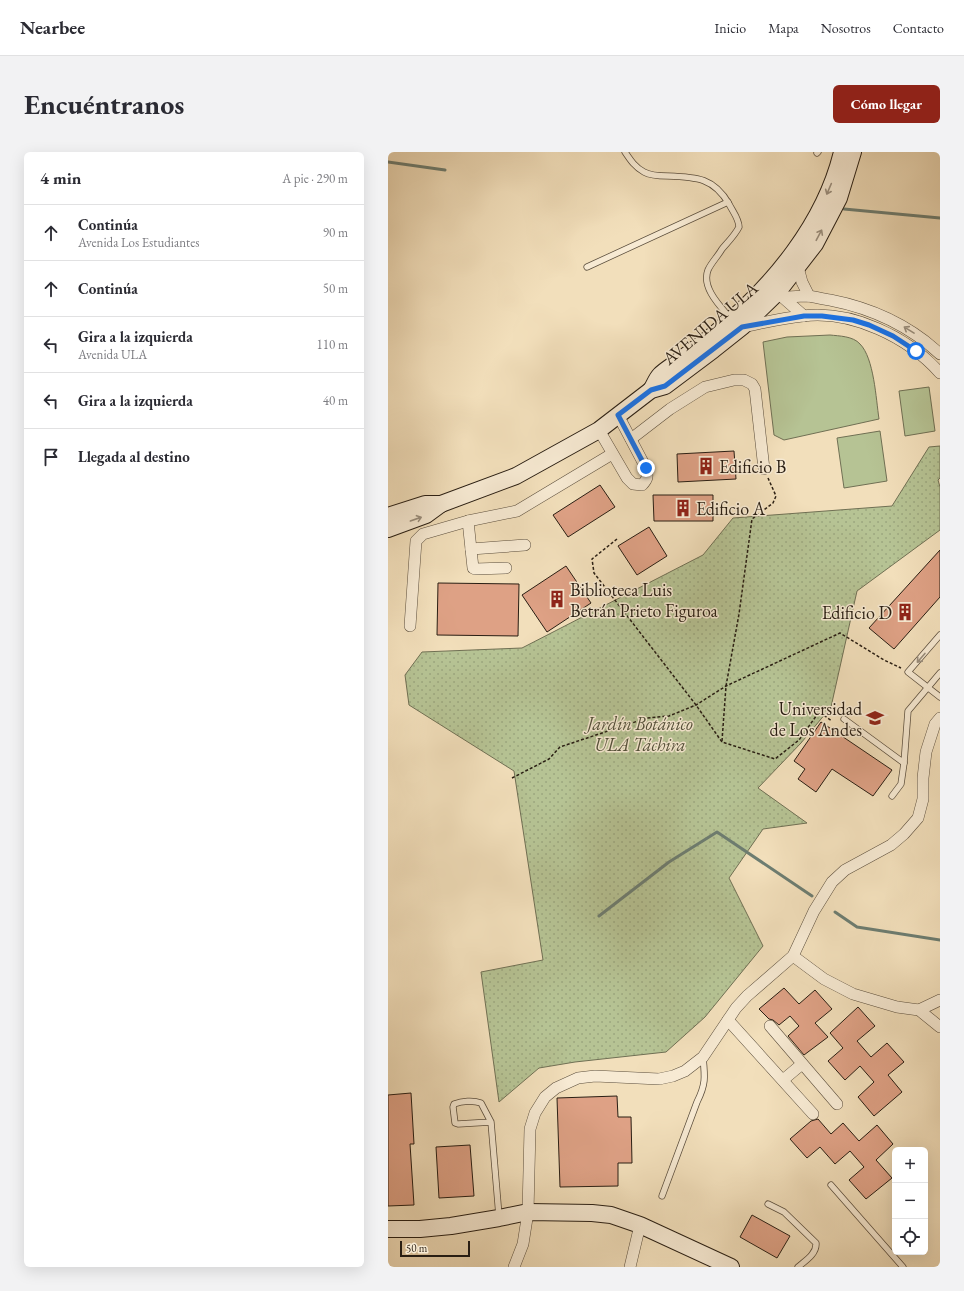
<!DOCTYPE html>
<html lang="es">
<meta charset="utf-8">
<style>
:root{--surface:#fff;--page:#f2f2f3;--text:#2b2b33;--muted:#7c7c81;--line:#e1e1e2;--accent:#8f2418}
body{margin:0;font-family:"EB Garamond",serif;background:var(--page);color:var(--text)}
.controls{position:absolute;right:12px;bottom:12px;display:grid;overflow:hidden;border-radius:6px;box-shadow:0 4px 16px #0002}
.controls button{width:36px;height:36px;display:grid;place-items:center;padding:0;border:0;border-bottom:1px solid var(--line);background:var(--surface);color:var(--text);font:20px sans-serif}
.scale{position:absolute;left:12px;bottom:10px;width:70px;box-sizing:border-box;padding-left:4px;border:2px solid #291e13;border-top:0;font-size:11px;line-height:14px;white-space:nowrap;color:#291e13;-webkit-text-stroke:3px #f7ead3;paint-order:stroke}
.stop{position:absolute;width:12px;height:12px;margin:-9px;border:3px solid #1a73e8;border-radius:50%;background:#fff}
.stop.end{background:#1a73e8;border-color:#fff;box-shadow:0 1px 4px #0008}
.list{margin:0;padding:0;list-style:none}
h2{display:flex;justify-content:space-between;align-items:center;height:52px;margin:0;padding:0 16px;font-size:17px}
h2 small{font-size:13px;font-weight:400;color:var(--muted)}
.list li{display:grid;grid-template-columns:26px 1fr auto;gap:12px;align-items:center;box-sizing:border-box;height:56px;padding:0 16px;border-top:1px solid var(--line)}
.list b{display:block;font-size:15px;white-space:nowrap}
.list p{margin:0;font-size:13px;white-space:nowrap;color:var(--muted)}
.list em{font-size:13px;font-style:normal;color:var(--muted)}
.icon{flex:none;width:22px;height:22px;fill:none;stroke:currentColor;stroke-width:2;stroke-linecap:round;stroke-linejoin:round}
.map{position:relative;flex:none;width:552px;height:1115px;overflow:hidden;border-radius:6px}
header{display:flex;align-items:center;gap:24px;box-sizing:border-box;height:56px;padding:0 20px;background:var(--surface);border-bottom:1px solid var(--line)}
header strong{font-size:19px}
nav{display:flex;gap:22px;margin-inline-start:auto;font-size:14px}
.intro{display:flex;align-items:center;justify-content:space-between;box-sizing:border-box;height:96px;padding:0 24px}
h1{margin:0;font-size:28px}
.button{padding:10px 18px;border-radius:6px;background:var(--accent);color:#fff;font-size:14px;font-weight:700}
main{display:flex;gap:24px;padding:0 24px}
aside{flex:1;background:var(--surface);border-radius:6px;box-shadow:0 4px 16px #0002}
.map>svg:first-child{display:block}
.park{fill:url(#park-dots);stroke:#707054}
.pitch{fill:#b6c394;stroke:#707054}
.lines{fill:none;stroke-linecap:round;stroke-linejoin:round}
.stream{stroke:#6d7d71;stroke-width:3}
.building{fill:#dea185;stroke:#291e13}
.lane-casing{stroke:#5b4e3d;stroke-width:7}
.street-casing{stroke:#5b4e3d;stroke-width:12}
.secondary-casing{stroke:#291e13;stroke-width:18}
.path{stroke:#291e13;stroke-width:1.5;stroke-dasharray:3 2;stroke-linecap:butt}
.lane{stroke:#f7ead3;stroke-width:5.5}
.street{stroke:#f7ead3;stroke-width:11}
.secondary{stroke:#f7ead3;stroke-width:16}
.oneway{stroke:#9a8e7d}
.route{stroke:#1a73e8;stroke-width:5}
.labels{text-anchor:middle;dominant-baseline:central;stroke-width:3;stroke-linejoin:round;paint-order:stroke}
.street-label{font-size:18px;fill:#291e13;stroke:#f7ead3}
.poi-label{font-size:18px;fill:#291e13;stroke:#f7ead3;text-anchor:start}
.park-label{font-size:18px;font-style:italic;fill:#53503a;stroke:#f7ead3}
</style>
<header>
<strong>Nearbee</strong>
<nav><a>Inicio</a><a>Mapa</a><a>Nosotros</a><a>Contacto</a></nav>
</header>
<div class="intro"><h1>Encuéntranos</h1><a class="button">Cómo llegar</a></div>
<main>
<aside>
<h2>4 min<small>A pie · 290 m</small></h2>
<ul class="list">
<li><svg class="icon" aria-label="ahead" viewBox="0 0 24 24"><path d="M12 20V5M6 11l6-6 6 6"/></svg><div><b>Continúa</b><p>Avenida Los Estudiantes</p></div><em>90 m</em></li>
<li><svg class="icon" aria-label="ahead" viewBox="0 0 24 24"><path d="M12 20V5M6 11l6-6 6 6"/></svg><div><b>Continúa</b></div><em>50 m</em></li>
<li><svg class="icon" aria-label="left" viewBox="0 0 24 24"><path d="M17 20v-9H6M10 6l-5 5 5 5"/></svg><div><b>Gira a la izquierda</b><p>Avenida ULA</p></div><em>110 m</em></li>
<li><svg class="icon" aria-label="left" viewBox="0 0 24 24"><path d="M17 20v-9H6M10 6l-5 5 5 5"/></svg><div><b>Gira a la izquierda</b></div><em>40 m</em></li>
<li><svg class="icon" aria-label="arrive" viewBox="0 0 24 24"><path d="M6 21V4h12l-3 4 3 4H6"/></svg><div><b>Llegada al destino</b></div></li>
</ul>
</aside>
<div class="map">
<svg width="552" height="1115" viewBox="0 0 552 1115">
<defs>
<pattern id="park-dots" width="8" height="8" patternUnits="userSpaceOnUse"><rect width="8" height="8" fill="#b6c394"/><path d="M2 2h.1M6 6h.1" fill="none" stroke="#9ca77f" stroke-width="1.8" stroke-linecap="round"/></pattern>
</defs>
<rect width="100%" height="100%" fill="#f2dfbb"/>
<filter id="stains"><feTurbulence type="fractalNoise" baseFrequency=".005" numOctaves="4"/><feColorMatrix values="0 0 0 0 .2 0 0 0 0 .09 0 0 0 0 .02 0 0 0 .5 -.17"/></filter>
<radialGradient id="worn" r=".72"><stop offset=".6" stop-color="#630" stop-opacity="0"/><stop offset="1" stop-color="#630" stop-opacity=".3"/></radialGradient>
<polygon class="park" points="552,294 552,326 550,328 552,335 552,378 469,439 443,555 413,591 370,636 419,671 375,677 341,726 375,794 317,865 278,900 187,910 151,916 111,950 93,820 155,808 126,619 21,553 17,523 34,500 134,496 315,403 345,366 504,354 541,295"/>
<g class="pitch">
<path d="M442,183C451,184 465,184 472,192C486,206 488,247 491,267L396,288L386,283L375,190L399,185Z"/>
<polygon points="541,235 547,279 517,284 511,239"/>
<polygon points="492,279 499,329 456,336 449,286"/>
</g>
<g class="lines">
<g class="stream">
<polyline points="0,10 57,18"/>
<polyline points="456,57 552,66"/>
<polyline points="447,760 469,775 552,788"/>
<polyline points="211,764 281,710 329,680 424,744"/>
</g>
</g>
<g class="building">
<polygon points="346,299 348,327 290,330 289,302"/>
<polygon points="212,333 227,355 180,385 165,363"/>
<polygon points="265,343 325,343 325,369 266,369"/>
<polygon points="261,375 279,404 249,423 230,394"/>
<polygon points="552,398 552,445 506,497 481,476"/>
<polygon points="178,414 203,451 159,480 134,443"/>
<polygon points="50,431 131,432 130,484 49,483"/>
<polygon points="433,570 504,618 485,644 444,617 428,640 410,627 417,617 406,609"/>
<polygon points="396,836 411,852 427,838 444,857 427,871 440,885 416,903 400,884 411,874 402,864 391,873 385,868 381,867 371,857"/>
<polygon points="470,855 487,874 469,889 483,905 499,891 516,910 500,923 514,940 486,964 470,945 486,930 472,914 457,928 440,909 455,896 442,881"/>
<polygon points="23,941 26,992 22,992 26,1053 0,1054 0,943"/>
<polygon points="229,944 230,965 243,965 244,1011 230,1011 230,1034 172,1035 169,946"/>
<polygon points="430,967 443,982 455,971 471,989 489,973 505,992 488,1008 504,1026 478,1047 461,1028 476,1015 462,999 447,1012 432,995 419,1006 402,987 423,969"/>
<polygon points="82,993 86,1044 51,1046 48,995"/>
<polygon points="364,1063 402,1084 389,1106 352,1085"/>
</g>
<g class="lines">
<g class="lane-casing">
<g id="lane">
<path d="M237,0C243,9 247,15 256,20C263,24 273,24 280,24C309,25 326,26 341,52C345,60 351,67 351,75C347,83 340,90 334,97C330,104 323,111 320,118C313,136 333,155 343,167"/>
<polyline points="429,1 430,0"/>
<polyline points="199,115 340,50"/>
<polyline points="552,483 520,520 552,545"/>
<polyline points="456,567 516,611 520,559 552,521"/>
<polyline points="504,644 513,632 516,611"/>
<path d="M103,970L70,972L67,971L65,955L66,952C74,949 85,948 93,951L103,970L111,1064"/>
<polyline points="443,1033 515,1115"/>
<path d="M274,1044L309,950C318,932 317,925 315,905"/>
<path d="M380,1052L396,1060L428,1091C429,1102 417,1109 410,1115"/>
</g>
</g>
<g class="street-casing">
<g id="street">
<polyline points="410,115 414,130 421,144"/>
<polyline points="392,143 416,164"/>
<path d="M395,145C404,145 412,144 420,144C427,145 435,147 442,148C483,156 521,173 552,202"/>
<path d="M354,175C374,171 394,166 415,164C464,158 520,185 552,221"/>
<path d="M211,278L239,326L245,332L254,333C260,327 260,324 258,316L230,263"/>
<polyline points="243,287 282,257 317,235 346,228 356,228 364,232 367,237 376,317"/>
<polyline points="80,369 85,416 87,417 118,416"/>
<polyline points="83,397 137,393"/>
<polyline points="22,474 28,389 35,382 80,369 129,359 224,302"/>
<polyline points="405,804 436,827 465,842 509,855 531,858 552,875"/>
<polyline points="531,858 552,848"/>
<polyline points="340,868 425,962"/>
<polyline points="382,874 449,952"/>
<polyline points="395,928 414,912"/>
<polyline points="126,1115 135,1092 140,1060 142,977 147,961 157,945 168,936 190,926 207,924 271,927 285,924 297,919 315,905 348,856 359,844 405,804 426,759 444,730 457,718 503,693 516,682 530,666 535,647 535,626 538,600 547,572 552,566"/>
<polyline points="242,1115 252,1073"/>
</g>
</g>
<g class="secondary-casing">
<g id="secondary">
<path d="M263,238C266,234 268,227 272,223C277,218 284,214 289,210C303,200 317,190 330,179C385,134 437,71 454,0"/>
<polyline points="0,364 37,352 53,352 128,324 211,278 263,238 277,234 325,198 354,175 389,141 427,92 451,46 465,0"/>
<polyline points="0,377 38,363 53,352"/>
<polyline points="0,1077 32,1077 63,1074 111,1066 140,1060 204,1061 223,1063 252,1073 343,1115"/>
</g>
</g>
<g class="path">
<polyline points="229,387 204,407 206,421 308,553 334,590 387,607 411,588 431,560 444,569"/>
<polyline points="334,589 338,534 351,462 364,367 385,351 388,344 380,326"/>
<polyline points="124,626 161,607 172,595 259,566 281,564 308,553 338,534 452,481 496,508 513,516"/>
</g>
<use href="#lane" class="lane"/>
<use href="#street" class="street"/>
<use href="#secondary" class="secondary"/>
</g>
<defs><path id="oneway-shaft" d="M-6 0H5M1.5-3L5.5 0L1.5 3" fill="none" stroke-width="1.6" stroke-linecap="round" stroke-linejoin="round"/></defs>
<g class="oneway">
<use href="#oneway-shaft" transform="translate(441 37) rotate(113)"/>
<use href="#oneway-shaft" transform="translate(431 83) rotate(-62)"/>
<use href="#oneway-shaft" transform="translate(521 178) rotate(-148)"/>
<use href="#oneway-shaft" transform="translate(28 367) rotate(-19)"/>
<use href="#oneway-shaft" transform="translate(533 506) rotate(131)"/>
</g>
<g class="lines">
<polyline class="route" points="258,316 230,263 263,238 277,234 354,175 416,164 434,164 465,168 481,173 505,184 528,199"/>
</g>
<defs>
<g id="building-bare" transform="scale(1.38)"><path d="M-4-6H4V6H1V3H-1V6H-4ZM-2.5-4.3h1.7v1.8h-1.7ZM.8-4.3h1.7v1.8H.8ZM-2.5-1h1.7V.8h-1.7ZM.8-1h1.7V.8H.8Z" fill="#8f2418" stroke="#f7ead3" stroke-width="2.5" paint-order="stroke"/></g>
<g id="university-bare" transform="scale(1.38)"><path d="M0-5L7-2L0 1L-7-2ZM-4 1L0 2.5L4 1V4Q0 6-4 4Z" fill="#8f2418" stroke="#f7ead3" stroke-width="2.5" paint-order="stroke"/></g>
</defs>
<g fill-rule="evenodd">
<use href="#building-bare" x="318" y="314"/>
<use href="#building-bare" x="295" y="356"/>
<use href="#building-bare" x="169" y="447"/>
<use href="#building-bare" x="517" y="460"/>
<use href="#university-bare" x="487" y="566"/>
</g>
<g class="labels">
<g class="street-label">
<text transform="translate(322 171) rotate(-40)">AVENIDA ULA</text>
</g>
<g class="poi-label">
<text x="331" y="314">Edificio B</text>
<text x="308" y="356">Edificio A</text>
<text x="182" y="437">Biblioteca Luis<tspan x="182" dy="21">Betrán Prieto Figuroa</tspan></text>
<text x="504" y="460" text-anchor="end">Edificio D</text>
<text x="474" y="556" text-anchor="end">Universidad<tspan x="474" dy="21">de Los Andes</tspan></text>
</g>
<g class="park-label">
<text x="252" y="571">Jardín Botánico<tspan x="252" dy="21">ULA Táchira</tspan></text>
</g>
</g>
<rect width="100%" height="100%" filter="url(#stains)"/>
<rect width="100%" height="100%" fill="url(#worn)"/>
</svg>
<div class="controls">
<button>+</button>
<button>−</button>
<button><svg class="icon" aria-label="locate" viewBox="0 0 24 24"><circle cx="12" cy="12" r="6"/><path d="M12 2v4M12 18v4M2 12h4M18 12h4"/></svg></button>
</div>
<div class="scale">50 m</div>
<div class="stop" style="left:528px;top:199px"></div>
<div class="stop end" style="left:258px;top:316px"></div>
</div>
</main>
